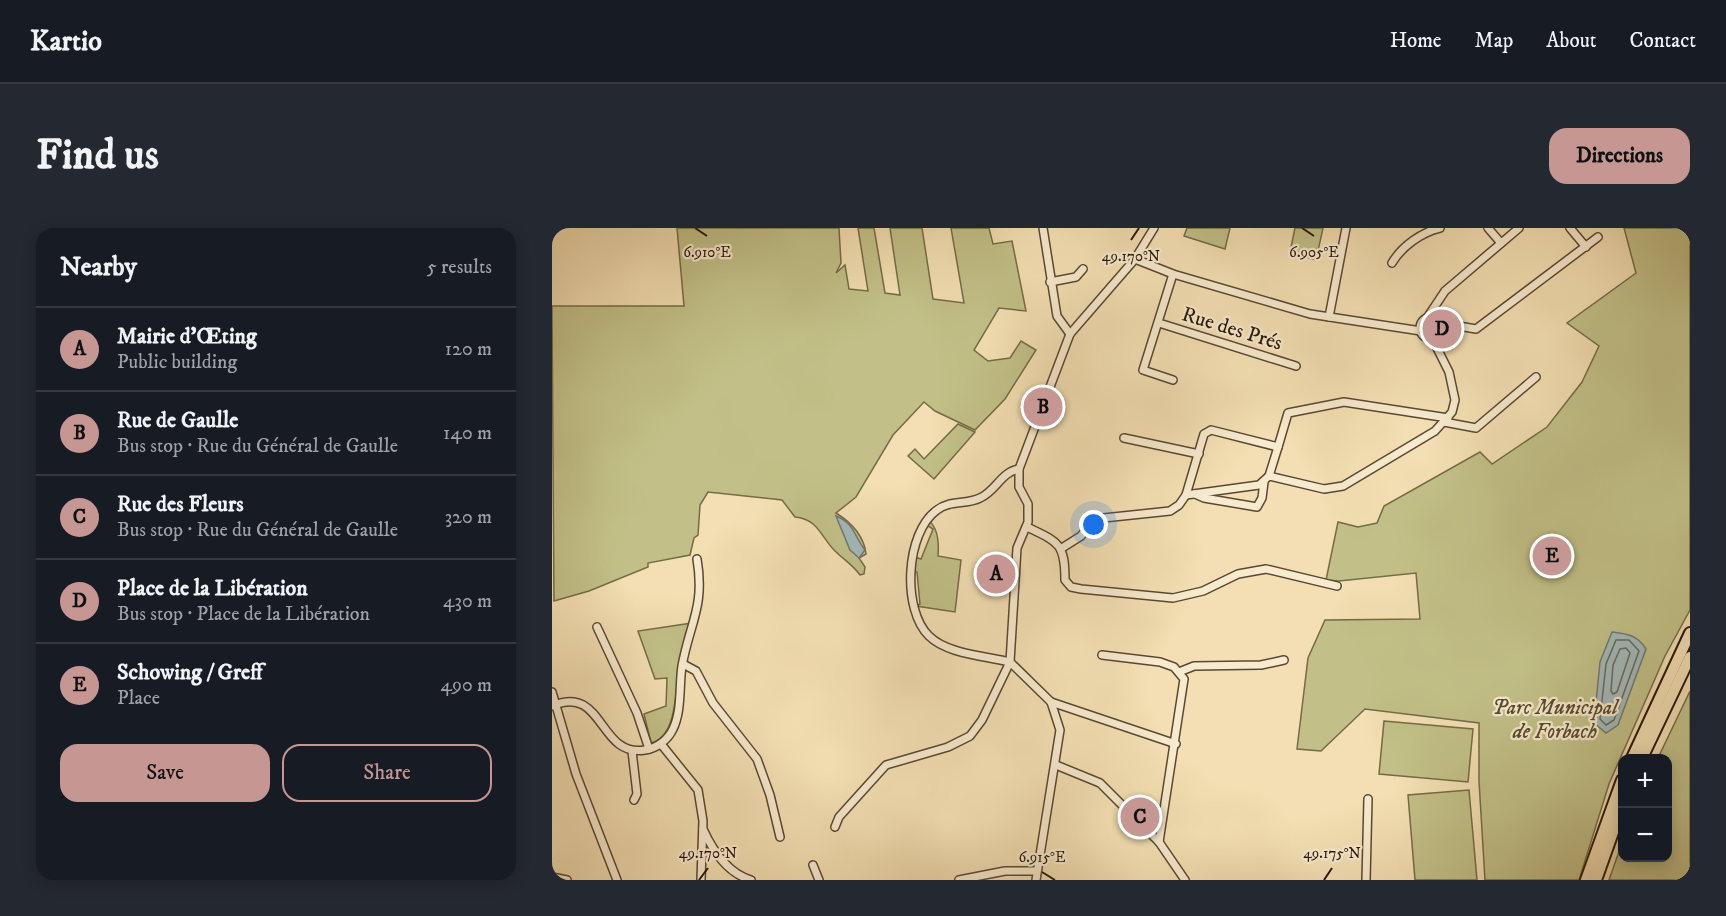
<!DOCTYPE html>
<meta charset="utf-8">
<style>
:root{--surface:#171b24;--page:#242831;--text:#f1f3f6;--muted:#9ea1a6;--line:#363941;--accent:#c59692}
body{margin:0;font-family:"IM FELL DW Pica",serif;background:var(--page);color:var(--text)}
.controls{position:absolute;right:18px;bottom:18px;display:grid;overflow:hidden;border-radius:12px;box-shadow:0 3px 15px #0003}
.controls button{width:54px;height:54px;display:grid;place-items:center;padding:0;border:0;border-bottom:2px solid var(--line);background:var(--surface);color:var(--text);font:30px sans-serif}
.you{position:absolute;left:542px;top:297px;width:21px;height:21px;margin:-15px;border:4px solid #fff;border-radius:50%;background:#1a73e8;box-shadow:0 0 0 9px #1a73e833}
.badge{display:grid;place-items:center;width:39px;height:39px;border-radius:50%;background:var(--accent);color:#111;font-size:20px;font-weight:700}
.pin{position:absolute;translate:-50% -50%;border:3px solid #fff;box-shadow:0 2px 6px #0006}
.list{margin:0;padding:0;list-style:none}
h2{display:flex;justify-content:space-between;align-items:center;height:78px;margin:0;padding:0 24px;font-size:26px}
h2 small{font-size:20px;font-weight:400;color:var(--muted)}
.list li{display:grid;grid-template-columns:39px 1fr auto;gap:18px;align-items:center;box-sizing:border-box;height:84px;padding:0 24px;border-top:2px solid var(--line)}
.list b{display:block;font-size:22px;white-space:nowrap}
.list p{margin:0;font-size:20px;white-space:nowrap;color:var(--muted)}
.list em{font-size:20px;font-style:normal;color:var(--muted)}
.actions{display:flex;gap:12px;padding:18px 24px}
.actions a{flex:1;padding:14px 0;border:2px solid var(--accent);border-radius:18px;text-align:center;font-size:21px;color:var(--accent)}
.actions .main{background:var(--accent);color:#111}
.map{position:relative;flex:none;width:1138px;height:652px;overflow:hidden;border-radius:18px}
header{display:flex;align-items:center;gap:36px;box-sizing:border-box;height:84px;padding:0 30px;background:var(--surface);border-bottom:2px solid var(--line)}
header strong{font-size:28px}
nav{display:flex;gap:33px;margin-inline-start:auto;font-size:21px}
.intro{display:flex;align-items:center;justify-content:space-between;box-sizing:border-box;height:144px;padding:0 36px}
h1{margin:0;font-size:42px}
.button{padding:15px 27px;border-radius:18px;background:var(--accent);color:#111;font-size:21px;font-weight:700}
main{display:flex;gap:36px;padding:0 36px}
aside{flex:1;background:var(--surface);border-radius:18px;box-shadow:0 3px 15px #0003}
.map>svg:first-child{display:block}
.green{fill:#c2c088;stroke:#746b47;stroke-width:1.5}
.water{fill:#a2b9b9;stroke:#717871;stroke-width:1.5}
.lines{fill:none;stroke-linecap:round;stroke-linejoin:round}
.shore{stroke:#646860;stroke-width:1.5}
.minor-casing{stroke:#5a4831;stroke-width:10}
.highway-casing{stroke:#271606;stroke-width:14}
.minor{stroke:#f7eace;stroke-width:7}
.highway{stroke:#f3dfb3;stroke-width:10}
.ticks{fill:none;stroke:#271606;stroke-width:2}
.labels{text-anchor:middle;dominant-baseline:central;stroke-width:4.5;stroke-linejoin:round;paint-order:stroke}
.street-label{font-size:21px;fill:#271606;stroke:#f7eace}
.park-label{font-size:21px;font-style:italic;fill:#56492d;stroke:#f7eace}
.ticks-label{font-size:15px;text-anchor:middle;fill:#271606;stroke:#f7eace;stroke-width:4.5;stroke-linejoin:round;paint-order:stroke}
</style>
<header>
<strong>Kartio</strong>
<nav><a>Home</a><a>Map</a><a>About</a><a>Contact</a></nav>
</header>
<div class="intro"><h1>Find us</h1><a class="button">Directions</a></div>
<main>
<aside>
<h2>Nearby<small>5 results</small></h2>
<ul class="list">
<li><span class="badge">A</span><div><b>Mairie d'Œting</b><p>Public building</p></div><em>120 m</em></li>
<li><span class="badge">B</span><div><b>Rue de Gaulle</b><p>Bus stop · Rue du Général de Gaulle</p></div><em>140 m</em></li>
<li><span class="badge">C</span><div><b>Rue des Fleurs</b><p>Bus stop · Rue du Général de Gaulle</p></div><em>320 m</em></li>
<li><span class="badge">D</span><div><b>Place de la Libération</b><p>Bus stop · Place de la Libération</p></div><em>430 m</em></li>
<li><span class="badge">E</span><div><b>Schowing / Greff</b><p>Place</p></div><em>490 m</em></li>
</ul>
<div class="actions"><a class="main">Save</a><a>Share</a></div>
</aside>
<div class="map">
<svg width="1138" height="652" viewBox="0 0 1138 652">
<rect width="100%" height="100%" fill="#f3dfb3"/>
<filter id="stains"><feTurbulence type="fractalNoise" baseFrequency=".00333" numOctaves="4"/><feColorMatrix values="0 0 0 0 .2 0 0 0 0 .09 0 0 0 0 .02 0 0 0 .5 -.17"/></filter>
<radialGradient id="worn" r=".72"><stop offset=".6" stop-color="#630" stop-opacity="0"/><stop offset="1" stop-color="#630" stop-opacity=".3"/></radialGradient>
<g class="green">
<path d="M125,0H287L289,35L284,45L293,37L297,61L316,63L306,0H322L333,65L348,67L338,0H370L381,71L412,75L399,0H437L441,16L460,13L474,83L447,80L422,122L436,133L458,130L469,113L484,122L453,171L423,202L383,183L372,174L341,207L304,269L284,285C300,295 312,308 314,326L307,330L313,339L312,346L308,347C301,337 291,331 283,323C269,309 266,291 243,289L230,272L156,264L148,277L146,307L142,310L138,327L96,335V339L37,363L2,373L0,78H132Z"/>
<polygon points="635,0 678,0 673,21 632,8"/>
<polygon points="743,0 771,0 764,32 738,24"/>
<polygon points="1072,0 1138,0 1138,382 1113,428 1057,556 1027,652 933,652 927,553 927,495 813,481 769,523 745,521 756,430 773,392 868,391 864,345 787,353 774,352 786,294 806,299 825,295 832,278 928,224 940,236 995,199 1030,154 1047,118 1015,95 1084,45"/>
<polygon points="406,196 423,204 382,251 356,228 363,221 372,231"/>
<path d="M376,292C387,300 387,316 386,328L409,332L403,384L364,378L368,376L365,344L361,343L363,329L369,331L381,301L373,296Z"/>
<path d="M140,395C136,405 131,415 129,426C123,451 128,508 99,515L92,486L114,478L115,450L103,451L86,403Z"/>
<polygon points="1138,463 1138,652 1057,652 1070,615 1070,630 1116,630 1116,530 1106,530"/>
<polygon points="832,493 921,501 916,554 827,546"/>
<polygon points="917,562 925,652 863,652 856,567"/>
</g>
<g class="water">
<path d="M284,288C302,295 302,308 313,322L307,330L298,322Z"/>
<path d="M1060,404C1076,406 1085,407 1094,421L1066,497L1054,505L1042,495L1048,434Z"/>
</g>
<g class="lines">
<g class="shore">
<polygon points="1064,412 1077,412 1087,423 1062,492 1054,497 1048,491 1054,436"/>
<polygon points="1074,420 1078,425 1065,464 1061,466 1059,463 1061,437 1068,421"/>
</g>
<g class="minor-casing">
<g id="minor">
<polyline points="491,0 505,88 518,106"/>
<polyline points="936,0 949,15"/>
<polyline points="1018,0 1034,19"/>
<polyline points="583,31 621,46 758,86 869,103"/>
<path d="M840,35C850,18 870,4 888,0"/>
<polyline points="498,54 524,49 531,41"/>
<polyline points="777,89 794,0"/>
<circle cx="879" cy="100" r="11"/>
<polyline points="875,90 893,63 967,0"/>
<polyline points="607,95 744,138"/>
<polyline points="889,95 924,101 1046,9"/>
<polyline points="621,152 591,142 621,46"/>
<polyline points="892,194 924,200 984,149"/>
<polyline points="572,210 647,226"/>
<polyline points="717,248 726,219"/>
<polyline points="643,266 652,270 705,279 710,270 712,254"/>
<polyline points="634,267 652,206 659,202 726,219 736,185 792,174 896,190"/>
<path d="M475,299C507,314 513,316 513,352L519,359L529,361L621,370L651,363L686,346L714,341L785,358"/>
<polyline points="510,320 529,308 542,291 618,283 627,277 634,267 707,257 717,248 772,261 791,258 883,203 900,184 903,172 897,144 880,110"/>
<polyline points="45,399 85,485 97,521"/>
<polyline points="550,427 608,434 622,439 632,451 607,614"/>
<path d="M458,434C433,428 395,426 377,408C350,382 353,305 385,282C397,272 414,277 428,270C444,263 449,244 467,241"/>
<polyline points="131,436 144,443 161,475 205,531 218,567 228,609"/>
<polyline points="627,444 642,438 709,437 732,432"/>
<polyline points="0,464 24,546 65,652"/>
<polyline points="499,474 624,516"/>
<path d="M0,478C52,455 46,530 93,522C105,520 116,512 121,501C130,483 127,457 130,438C138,394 153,379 145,331"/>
<polyline points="109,516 146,562 151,593 149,652"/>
<polyline points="80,523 85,566 82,572"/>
<polyline points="504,537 548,555 607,614 633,652"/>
<polyline points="283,599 287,589 334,537 396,519 418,508 430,492 458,434"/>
<path d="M151,601C161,623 175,645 199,652"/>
<polyline points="261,637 267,652"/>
<polyline points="0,649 15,652"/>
<polyline points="407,652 453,643 483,643"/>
<polyline points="484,652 508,502 499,474 458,434 465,320 476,294 476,276 467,259 467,241 518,106 583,31 602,0"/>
<polyline points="814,652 816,571"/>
</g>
</g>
<g class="highway-casing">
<g id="highway">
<polyline points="1080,530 1138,405"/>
<polyline points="1090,530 1138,429"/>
<polyline points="1034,652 1070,552"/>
<polyline points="1044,652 1070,579"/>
</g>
</g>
<use href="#minor" class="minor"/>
<use href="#highway" class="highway"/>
</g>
<path class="ticks" d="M143,0L155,8M750,0L762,8M579,12L587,0M490,644L503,652M147,652L156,640M772,652L780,640"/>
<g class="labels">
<g class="street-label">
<text transform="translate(680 101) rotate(17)">Rue des Prés</text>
</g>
<g class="park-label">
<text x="1003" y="480">Parc Municipal<tspan x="1003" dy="24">de Forbach</tspan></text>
</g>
</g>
<g class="ticks-label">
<text x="155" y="29">6.910°E</text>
<text x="762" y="29">6.905°E</text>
<text x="579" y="33">49.170°N</text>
<text x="156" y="630">49.170°N</text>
<text x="780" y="630">49.175°N</text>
<text x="490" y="634">6.915°E</text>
</g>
<rect width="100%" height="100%" filter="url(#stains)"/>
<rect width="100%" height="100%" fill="url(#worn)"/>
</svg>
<div class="controls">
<button>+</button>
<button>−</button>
</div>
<div class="you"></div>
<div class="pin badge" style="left:444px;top:346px">A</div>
<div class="pin badge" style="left:491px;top:179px">B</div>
<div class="pin badge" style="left:588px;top:589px">C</div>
<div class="pin badge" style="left:890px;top:101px">D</div>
<div class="pin badge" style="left:1000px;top:328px">E</div>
</div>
</main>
